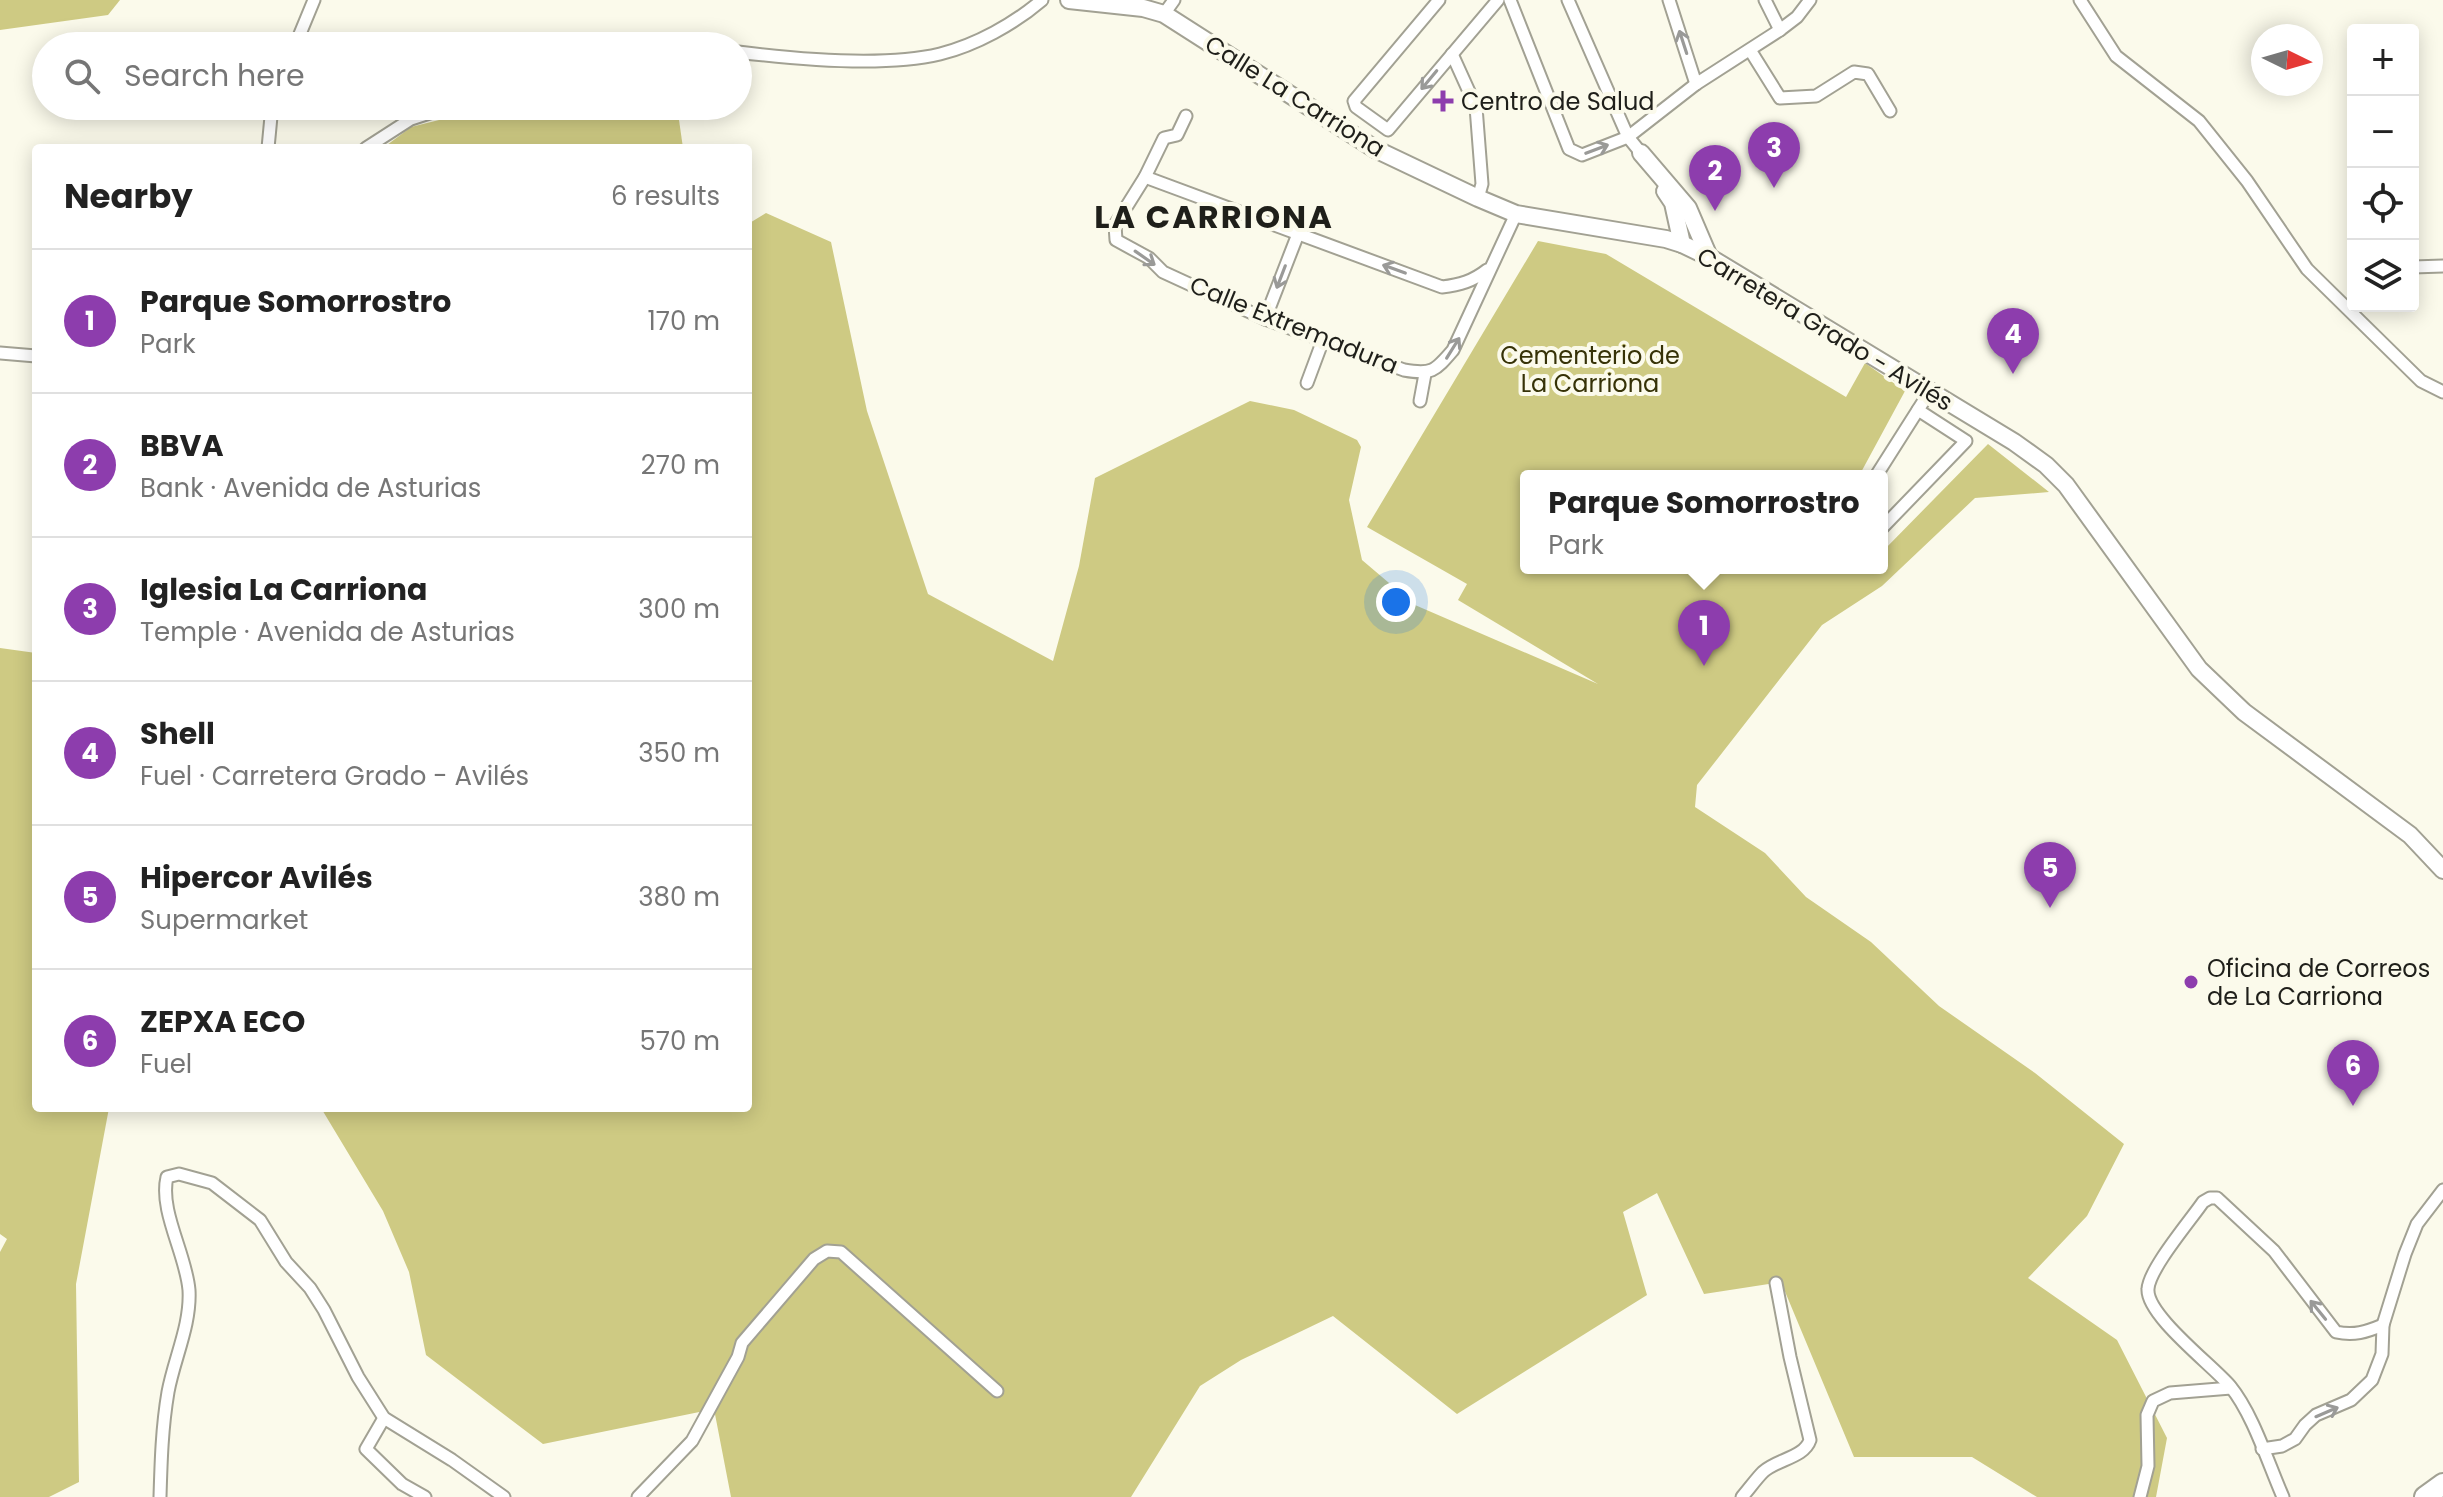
<!DOCTYPE html>
<meta charset="utf-8">
<style>
:root{--surface:#fff;--page:#f6f6f6;--text:#222;--muted:#767676;--line:#e0e0e0;--accent:#8d3dad}
body{margin:0;font-family:Poppins,sans-serif;background:var(--page);color:var(--text)}
.controls{position:absolute;right:24px;top:24px;display:grid;overflow:hidden;border-radius:8px;box-shadow:0 4px 20px #0003}
.controls button{width:72px;height:72px;display:grid;place-items:center;padding:0;border:0;border-bottom:2px solid var(--line);background:var(--surface);color:var(--text);font:40px sans-serif}
.compass{position:absolute;left:2251px;top:24px;width:72px;height:72px;border-radius:50%;background:var(--surface);box-shadow:0 4px 20px #0003;rotate:95deg}
.you{position:absolute;left:1396px;top:602px;width:28px;height:28px;margin:-20px;border:6px solid #fff;border-radius:50%;background:#1a73e8;box-shadow:0 0 0 12px #1a73e833}
.badge{display:grid;place-items:center;width:52px;height:52px;border-radius:50%;background:var(--accent);color:#fff;font-size:26px;font-weight:700}
.pin{position:absolute;translate:-50% -66px;filter:drop-shadow(0 2px 4px #0008)}
.pin::after{content:'';position:absolute;top:42px;width:28px;height:24px;background:inherit;clip-path:polygon(0 0,100% 0,50% 100%)}
.popup{position:absolute;left:1520px;top:470px;width:368px;height:104px;box-sizing:border-box;display:grid;place-content:center;border-radius:8px;background:var(--surface);filter:drop-shadow(0 2px 6px #0005);font-size:26px;white-space:nowrap;color:var(--muted)}
.popup b{font-size:30px;color:var(--text)}
.popup::after{content:'';position:absolute;left:50%;top:100%;margin-left:-16px;border:16px solid transparent;border-top-color:var(--surface)}
.list{margin:0;padding:0;list-style:none}
h2{display:flex;justify-content:space-between;align-items:center;height:104px;margin:0;padding:0 32px;font-size:34px}
h2 small{font-size:26px;font-weight:400;color:var(--muted)}
.list li{display:grid;grid-template-columns:52px 1fr auto;gap:24px;align-items:center;box-sizing:border-box;height:144px;padding:0 32px;border-top:2px solid var(--line)}
.list b{display:block;font-size:30px;white-space:nowrap}
.list p{margin:0;font-size:26px;white-space:nowrap;color:var(--muted)}
.list em{font-size:26px;font-style:normal;color:var(--muted)}
.icon{flex:none;width:44px;height:44px;fill:none;stroke:currentColor;stroke-width:2;stroke-linecap:round;stroke-linejoin:round}
.map{position:relative;flex:none;width:2443px;height:1497px;overflow:hidden}
.search{position:absolute;background:var(--surface);box-shadow:0 4px 20px #0003;left:32px;top:32px;width:720px;height:88px;display:flex;align-items:center;gap:20px;box-sizing:border-box;padding:0 28px;border-radius:44px;color:var(--muted);font-size:30px}
.panel{position:absolute;background:var(--surface);box-shadow:0 4px 20px #0003;left:32px;top:144px;width:720px;height:968px;border-radius:8px}
.map>svg:first-child{display:block}
.green{fill:#ceca83}
.lines{fill:none;stroke-linecap:round;stroke-linejoin:round}
.street-casing{stroke:#a2a193;stroke-width:15}
.secondary-casing{stroke:#a2a193;stroke-width:20}
.highway-casing{stroke:#a2a193;stroke-width:24}
.street{stroke:#fff;stroke-width:11}
.secondary{stroke:#fff;stroke-width:16}
.highway{stroke:#fff;stroke-width:20}
.oneway{stroke:#9a9a98}
.poi-dot{fill:#8d3dad;stroke:#fbfaeb;stroke-width:3}
.labels{text-anchor:middle;dominant-baseline:central;stroke-width:8;stroke-linejoin:round;paint-order:stroke}
.street-label{font-size:24px;fill:#1f1f1a;stroke:#fbfaeb}
.poi-label{font-size:24px;fill:#1f1f1a;stroke:#fbfaeb;text-anchor:start}
.park-label{font-size:24px;fill:#363207;stroke:#fbfaeb}
.district-label{font-size:32px;font-weight:bold;letter-spacing:2px;fill:#1f1f1a;stroke:#fbfaeb}
</style>
<div class="map">
<svg width="2443" height="1497" viewBox="0 0 2443 1497">
<rect width="100%" height="100%" fill="#fbfaeb"/>
<g class="green">
<polygon points="0,0 120,0 108,15 0,30"/>
<polygon points="495,106 677,106 683,148 383,148 411,127"/>
<polygon points="766,213 831,242 867,411 928,594 1053,661 1079,566 1095,478 1250,401 1294,410 1357,440 1361,447 1349,500 1362,560 1415,605 1598,684 1458,600 1467,584 1367,527 1538,241 1606,254 1846,397 1865,363 1905,391 1859,476 1526,476 1526,568 1882,568 1882,552 1988,444 2049,492 1975,498 1882,586 1822,625 1697,785 1695,807 1765,853 1806,897 1871,942 1939,1006 2035,1073 2124,1144 2087,1216 2028,1278 2117,1340 2167,1438 2156,1497 2037,1497 1972,1457 1854,1457 1781,1282 1704,1294 1657,1193 1623,1212 1647,1295 1457,1414 1333,1316 1241,1360 1200,1386 1131,1497 731,1497 714,1409 543,1444 426,1355 409,1272 383,1211 321,1108 748,1108 748,224"/>
<polygon points="0,648 36,653 36,1108 109,1108 76,1284 79,1482 49,1497 0,1497 0,1252 7,1239 0,1234"/>
</g>
<g class="lines">
<g class="street-casing">
<g id="street">
<polyline points="1439,0 1354,101 1356,107 1388,130 1498,0"/>
<polyline points="1510,0 1569,149 1582,155 1628,137 1696,84 1780,30 1797,17 1810,0"/>
<polyline points="1568,0 1628,137 1641,153"/>
<polyline points="1669,0 1696,84"/>
<polyline points="1765,0 1780,30"/>
<polyline points="2080,0 2116,56 2199,121 2247,181 2307,269 2421,381 2443,392"/>
<polyline points="1164,14 1174,0"/>
<polyline points="295,46 314,0"/>
<polyline points="634,46 662,44 688,46"/>
<polyline points="1750,50 1780,98 1816,96 1854,72 1868,74 1890,111"/>
<path d="M738,52C794,59 885,67 940,54C976,45 1014,24 1042,0"/>
<polyline points="1452,54 1476,107 1482,184 1478,198"/>
<path d="M1186,116L1177,135L1164,138L1145,177L1115,225L1116,240L1149,258L1163,272L1265,319L1404,370C1432,375 1435,371 1453,350L1516,214"/>
<polyline points="268,148 272,106"/>
<polyline points="366,148 411,119 451,106"/>
<path d="M1145,177L1442,287C1460,285 1473,281 1487,270"/>
<polyline points="2413,267 2443,266"/>
<polyline points="1265,319 1298,234"/>
<polyline points="0,353 36,356"/>
<polyline points="1307,383 1323,340"/>
<polyline points="1420,401 1425,374"/>
<polyline points="1876,476 1930,391"/>
<polyline points="1882,528 1966,441 1918,410"/>
<polyline points="384,1418 366,1449 402,1484 425,1497"/>
<polyline points="2262,1449 2282,1446 2295,1439 2305,1425 2316,1415 2351,1400 2372,1380 2382,1354 2383,1325 2405,1254 2417,1224 2443,1190"/>
<path d="M160,1497C161,1462 162,1427 168,1392C174,1359 191,1325 189,1290C186,1254 159,1211 167,1177L179,1174L212,1183L260,1220L286,1262L310,1288L324,1310L358,1377L384,1418L452,1460L504,1497"/>
<polyline points="638,1497 692,1441 738,1357 742,1343 814,1259 827,1251 841,1252 997,1391"/>
<path d="M1742,1497C1749,1489 1756,1479 1763,1472C1777,1459 1804,1458 1810,1440L1790,1357L1776,1283"/>
<polyline points="2140,1497 2148,1466 2147,1415 2153,1401 2170,1393 2231,1388"/>
<path d="M2283,1497C2268,1463 2253,1414 2230,1386C2212,1365 2146,1315 2148,1289C2149,1269 2190,1221 2203,1202L2210,1198H2217L2274,1251L2336,1332C2354,1336 2366,1332 2383,1325"/>
</g>
</g>
<g class="secondary-casing">
<g id="secondary">
<polyline points="1069,0 1143,8 1164,14 1375,149 1478,198 1516,214 1666,239 1682,244 1709,257 2014,442 2046,465 2066,485 2199,669 2244,712 2410,835 2443,870"/>
<polyline points="1641,153 1688,208 1709,257"/>
<polyline points="1665,191 1673,203 1682,244"/>
</g>
</g>
<g class="highway-casing">
<polyline id="highway" points="2425,1497 2443,1484"/>
</g>
<use href="#street" class="street"/>
<use href="#secondary" class="secondary"/>
<use href="#highway" class="highway"/>
</g>
<defs><path id="oneway-shaft" d="M-6 0H5M1.5-3L5.5 0L1.5 3" fill="none" stroke-width="1.6" stroke-linecap="round" stroke-linejoin="round" transform="scale(2)"/></defs>
<g class="oneway">
<use href="#oneway-shaft" transform="translate(1683 42) rotate(-108)"/>
<use href="#oneway-shaft" transform="translate(1429 80) rotate(130)"/>
<use href="#oneway-shaft" transform="translate(1597 149) rotate(-21)"/>
<use href="#oneway-shaft" transform="translate(1145 258) rotate(35)"/>
<use href="#oneway-shaft" transform="translate(1394 269) rotate(-160)"/>
<use href="#oneway-shaft" transform="translate(1281 277) rotate(111)"/>
<use href="#oneway-shaft" transform="translate(1453 348) rotate(-58)"/>
<use href="#oneway-shaft" transform="translate(2318 1310) rotate(-129)"/>
<use href="#oneway-shaft" transform="translate(2327 1412) rotate(-23)"/>
</g>
<g class="poi-dot">
<path d="M1439 89h8v8h8v8h-8v8h-8v-8h-8v-8h8z"/>
<circle cx="2191" cy="982" r="8"/>
</g>
<g class="labels">
<g class="street-label">
<text transform="translate(1295 96) rotate(32)">Calle La Carriona</text>
<text transform="translate(1294 325) rotate(22)">Calle Extremadura</text>
<text transform="translate(1825 329) rotate(31)">Carretera Grado - Avilés</text>
</g>
<g class="poi-label">
<text x="1461" y="101">Centro de Salud</text>
<text x="2207" y="968">Oficina de Correos<tspan x="2207" dy="28">de La Carriona</tspan></text>
</g>
<g class="park-label">
<text x="1590" y="355">Cementerio de<tspan x="1590" dy="28">La Carriona</tspan></text>
</g>
<g class="district-label">
<text x="1214" y="216">LA CARRIONA</text>
</g>
</g>
</svg>
<div class="controls">
<button>+</button>
<button>−</button>
<button><svg class="icon" aria-label="locate" viewBox="0 0 24 24"><circle cx="12" cy="12" r="6"/><path d="M12 2v4M12 18v4M2 12h4M18 12h4"/></svg></button>
<button><svg class="icon" aria-label="layers" viewBox="0 0 24 24"><path d="M12 4l9 5-9 5-9-5zM3 14l9 5 9-5"/></svg></button>
</div>
<svg class="compass" viewBox="-18 -18 36 36"><path d="M0-13l5 13h-10z" fill="#e53935"/><path d="M0 13l5-13h-10z" fill="#767676"/></svg>
<div class="you"></div>
<div class="pin badge" style="left:1704px;top:666px">1</div>
<div class="popup"><b>Parque Somorrostro</b>Park</div>
<div class="pin badge" style="left:1715px;top:211px">2</div>
<div class="pin badge" style="left:1774px;top:188px">3</div>
<div class="pin badge" style="left:2013px;top:374px">4</div>
<div class="pin badge" style="left:2050px;top:908px">5</div>
<div class="pin badge" style="left:2353px;top:1106px">6</div>
<div class="search"><svg class="icon" aria-label="search" viewBox="0 0 24 24"><circle cx="10" cy="10" r="6"/><path d="M15 15l6 6"/></svg>Search here</div>
<section class="panel">
<h2>Nearby<small>6 results</small></h2>
<ul class="list">
<li><span class="badge">1</span><div><b>Parque Somorrostro</b><p>Park</p></div><em>170 m</em></li>
<li><span class="badge">2</span><div><b>BBVA</b><p>Bank · Avenida de Asturias</p></div><em>270 m</em></li>
<li><span class="badge">3</span><div><b>Iglesia La Carriona</b><p>Temple · Avenida de Asturias</p></div><em>300 m</em></li>
<li><span class="badge">4</span><div><b>Shell</b><p>Fuel · Carretera Grado - Avilés</p></div><em>350 m</em></li>
<li><span class="badge">5</span><div><b>Hipercor Avilés</b><p>Supermarket</p></div><em>380 m</em></li>
<li><span class="badge">6</span><div><b>ZEPXA ECO</b><p>Fuel</p></div><em>570 m</em></li>
</ul>
</section>
</div>
